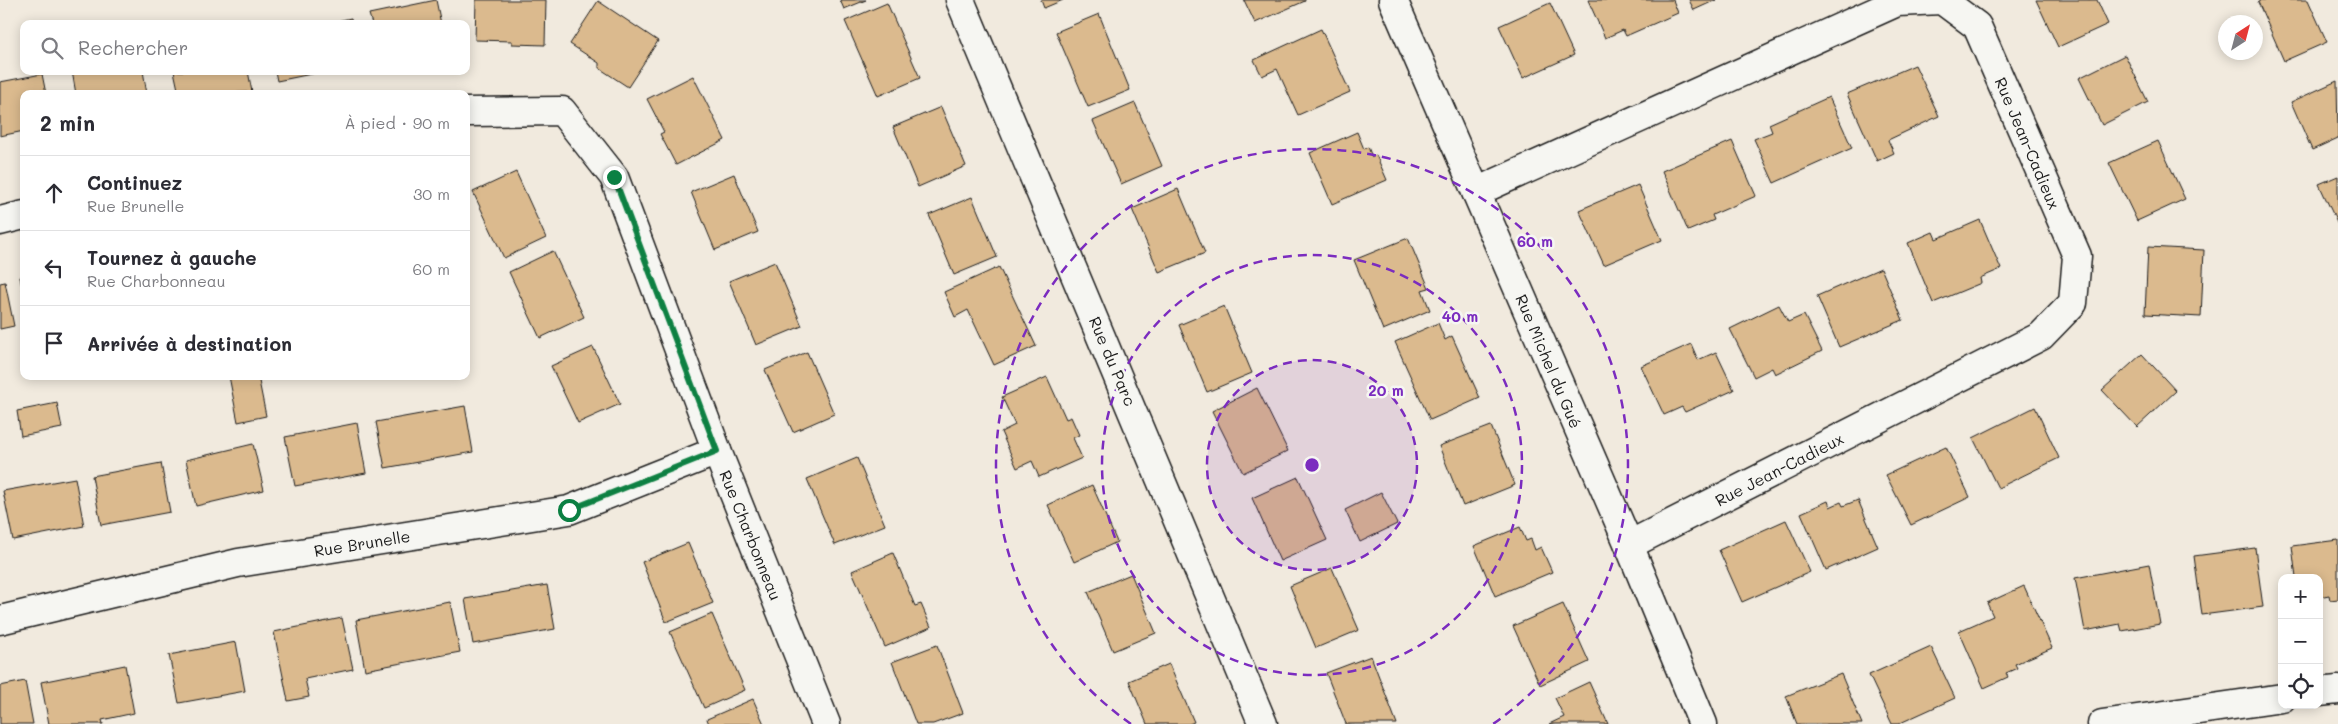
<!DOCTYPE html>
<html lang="fr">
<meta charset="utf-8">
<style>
:root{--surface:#fff;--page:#f2f2f3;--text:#2b2b33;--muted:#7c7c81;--line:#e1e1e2}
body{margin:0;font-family:Mali,sans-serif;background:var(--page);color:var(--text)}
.controls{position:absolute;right:15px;bottom:15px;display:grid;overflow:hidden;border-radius:10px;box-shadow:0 2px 12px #0003}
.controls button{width:45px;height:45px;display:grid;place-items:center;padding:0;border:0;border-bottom:1px solid var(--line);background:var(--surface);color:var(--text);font:25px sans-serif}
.compass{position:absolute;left:2218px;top:15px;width:45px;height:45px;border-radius:50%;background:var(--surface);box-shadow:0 2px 12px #0003;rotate:36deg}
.stop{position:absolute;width:15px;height:15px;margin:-11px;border:4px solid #0b8043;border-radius:50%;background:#fff}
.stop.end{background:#0b8043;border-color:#fff;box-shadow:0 1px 5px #0008}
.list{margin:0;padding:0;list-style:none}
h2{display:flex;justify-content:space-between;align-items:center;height:65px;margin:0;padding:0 20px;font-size:21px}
h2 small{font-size:16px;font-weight:400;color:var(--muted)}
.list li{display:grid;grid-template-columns:32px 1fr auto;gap:15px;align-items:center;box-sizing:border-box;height:75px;padding:0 20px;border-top:1px solid var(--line)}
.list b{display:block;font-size:19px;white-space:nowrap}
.list p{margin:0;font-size:16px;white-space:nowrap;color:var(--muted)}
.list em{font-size:16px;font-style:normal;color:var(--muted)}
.icon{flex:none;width:28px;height:28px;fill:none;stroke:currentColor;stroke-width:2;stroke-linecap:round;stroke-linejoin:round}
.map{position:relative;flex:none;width:2338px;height:724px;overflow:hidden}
.search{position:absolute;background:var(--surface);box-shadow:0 2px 12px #0003;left:20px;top:20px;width:450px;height:55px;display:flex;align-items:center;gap:12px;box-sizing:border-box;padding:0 18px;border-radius:10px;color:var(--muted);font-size:19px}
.panel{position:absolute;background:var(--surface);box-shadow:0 2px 12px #0003;left:20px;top:90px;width:450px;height:290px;border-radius:10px}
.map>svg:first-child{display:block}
.building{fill:#dbba8e;stroke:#1c1c1c}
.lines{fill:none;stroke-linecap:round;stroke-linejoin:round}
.minor-casing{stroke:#1c1c1c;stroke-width:31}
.minor{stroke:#f6f6f2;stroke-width:28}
.route{stroke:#0b8043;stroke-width:6}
.ring{fill:none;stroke:#7b2cbf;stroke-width:2.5;stroke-dasharray:9 6}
.labels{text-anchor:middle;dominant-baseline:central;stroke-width:5;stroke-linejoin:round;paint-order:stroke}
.street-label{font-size:16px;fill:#1c1c1c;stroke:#f6f6f2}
.centre{fill:#7b2cbf;stroke:#f6f6f2;stroke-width:2.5}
.ring-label{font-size:15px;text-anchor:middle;font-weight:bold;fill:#7b2cbf;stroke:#f6f6f2;stroke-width:5;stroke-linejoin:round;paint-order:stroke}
</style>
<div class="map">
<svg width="2338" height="724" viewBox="0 0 2338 724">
<rect width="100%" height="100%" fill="#f1eade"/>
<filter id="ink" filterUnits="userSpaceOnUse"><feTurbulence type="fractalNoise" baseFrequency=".02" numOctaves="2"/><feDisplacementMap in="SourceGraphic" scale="10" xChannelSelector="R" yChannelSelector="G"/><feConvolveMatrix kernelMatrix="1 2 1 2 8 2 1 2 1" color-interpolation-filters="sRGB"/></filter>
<g filter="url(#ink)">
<g class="building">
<polygon points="436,0 441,24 372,24 369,14"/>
<polygon points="476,0 546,0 545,45 512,44 512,41 475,40"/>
<polygon points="840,0 866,0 844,9"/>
<polygon points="1041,0 1063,0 1044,8"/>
<polygon points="1244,0 1305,0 1305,1 1255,23"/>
<polygon points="1588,0 1673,0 1678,13 1626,36 1623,30 1605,38"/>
<polygon points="1689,0 1716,0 1694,10"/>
<polygon points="2036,0 2097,0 2108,24 2058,47"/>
<polygon points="2261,0 2308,0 2327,42 2284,61 2258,2"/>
<polygon points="598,1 658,41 628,87 599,68 599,63 570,44"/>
<polygon points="887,3 920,78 878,96 845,21"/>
<polygon points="1550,3 1574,55 1523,78 1499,26"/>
<polygon points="1099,14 1130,90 1088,107 1056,32"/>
<polygon points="351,18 352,24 323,24"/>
<polygon points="1321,29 1350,92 1298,115 1277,69 1262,76 1254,60"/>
<polygon points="2125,55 2148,102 2102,125 2079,78"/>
<polygon points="1915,65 1939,116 1888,140 1894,153 1877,161 1847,94"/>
<polygon points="72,71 143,71 147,94 76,94"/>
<polygon points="174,71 248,71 252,92 179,94"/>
<polygon points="275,71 326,71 277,81"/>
<polygon points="42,74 46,94 24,94 24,131 0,136 0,82"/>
<polygon points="693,76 725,140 676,165 660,134 664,132 647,99"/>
<polygon points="2337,81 2338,138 2312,150 2291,102"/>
<polygon points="1829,97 1852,148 1774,183 1754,139 1772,132 1769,124"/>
<polygon points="1135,103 1162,166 1121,184 1093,121"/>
<polygon points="941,107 966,166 918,187 893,127"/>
<polygon points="1357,132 1364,149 1368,147 1372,157 1376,155 1387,180 1332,204 1310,153"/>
<polygon points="1732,141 1756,196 1712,215 1714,220 1688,231 1662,171"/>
<polygon points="2158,141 2185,199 2137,221 2109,163"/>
<polygon points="516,172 546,238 504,258 473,192"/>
<polygon points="734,174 758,232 715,250 691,192"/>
<polygon points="2338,176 2338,225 2319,184"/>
<polygon points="1638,185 1662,240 1604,265 1579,210"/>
<polygon points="1178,189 1205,253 1159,272 1132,209"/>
<polygon points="972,197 997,257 954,275 929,215"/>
<polygon points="1980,220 2001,269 1980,278 1981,283 1933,303 1908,243 1933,232 1936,239"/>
<polygon points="1408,238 1429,288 1422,290 1430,310 1383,330 1354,260"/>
<polygon points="2148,247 2204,250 2201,317 2145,314"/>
<polygon points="553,251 584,317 540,338 509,272"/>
<polygon points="775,262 802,326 756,345 729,281"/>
<polygon points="999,267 1036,346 994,365 968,310 955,317 944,292"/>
<polygon points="1881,268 1903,320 1839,347 1817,296"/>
<polygon points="24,276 24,298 20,277"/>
<polygon points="5,282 14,326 0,329 0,283"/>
<polygon points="1779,305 1788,322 1804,315 1822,351 1775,374 1772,368 1754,377 1730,329"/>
<polygon points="1224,306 1252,373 1207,392 1179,325"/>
<polygon points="1438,323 1445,340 1452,336 1480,398 1430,420 1395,342"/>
<polygon points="1691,344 1698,360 1716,352 1734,390 1685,412 1682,407 1664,415 1641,366"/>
<polygon points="593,347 620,404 578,423 551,366"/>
<polygon points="807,352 834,414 793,432 765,370"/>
<polygon points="2142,354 2176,391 2137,427 2102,390"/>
<polygon points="229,376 258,376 266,416 238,422"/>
<polygon points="1047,377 1066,419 1071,417 1079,435 1073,438 1082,458 1039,477 1032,461 1017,468 1001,432 1015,425 1002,397"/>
<polygon points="1257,388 1288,451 1243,473 1212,411"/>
<polygon points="57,403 62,428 21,436 17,411"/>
<polygon points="465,406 473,452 385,468 376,422"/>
<polygon points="2035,407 2059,458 1998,488 1973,438"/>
<polygon points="357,423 366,473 295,486 285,437"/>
<polygon points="1491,426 1515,485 1463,506 1439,446"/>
<polygon points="253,444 264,490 196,506 186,460"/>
<polygon points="1946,447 1970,497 1911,525 1886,475"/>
<polygon points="857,458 885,525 835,545 807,479"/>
<polygon points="161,463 170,512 101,525 92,476"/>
<polygon points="1298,477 1327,540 1280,561 1252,498"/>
<polygon points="75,478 84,526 13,540 3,491"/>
<polygon points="1092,485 1117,542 1074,562 1048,505"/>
<polygon points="1381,492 1397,524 1360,542 1345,510"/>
<polygon points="1858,500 1878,547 1826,570 1801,513 1828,501 1830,507 1841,502 1843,506"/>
<polygon points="1786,520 1810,572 1742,602 1719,550"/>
<polygon points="1520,527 1526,541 1531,539 1535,550 1541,547 1552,572 1495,596 1474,546"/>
<polygon points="2338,540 2338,599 2330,600 2329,595 2319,597 2319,578 2296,578 2292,546"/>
<polygon points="688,543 713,603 666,622 642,562"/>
<polygon points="2255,548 2263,607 2202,615 2194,556"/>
<polygon points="893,553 915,606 921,604 931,627 885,647 852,571"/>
<polygon points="2149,564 2160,624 2122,631 2120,624 2085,631 2075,578"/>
<polygon points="1332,568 1359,630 1316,648 1290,586"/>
<polygon points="1131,574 1156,633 1113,651 1088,592"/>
<polygon points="547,585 555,629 473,644 465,599"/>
<polygon points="2024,586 2052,648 2015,664 2017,668 2006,673 2008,677 1984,688 1959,631 1993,616 1987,603"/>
<polygon points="450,602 460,652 365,670 356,620"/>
<polygon points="1563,604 1589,662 1540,685 1513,626"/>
<polygon points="712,614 745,690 704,708 670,632"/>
<polygon points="342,618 353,669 305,679 309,697 288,701 274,632"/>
<polygon points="236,642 245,691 179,703 169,655"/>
<polygon points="937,645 963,713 933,724 916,724 892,662"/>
<polygon points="1931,647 1955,698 1898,724 1892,724 1869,675"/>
<polygon points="1371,656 1397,724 1346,724 1326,673"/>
<polygon points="1169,664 1194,722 1189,724 1147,724 1129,681"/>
<polygon points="125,665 134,713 102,720 103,724 49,724 41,682"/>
<polygon points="1841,674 1862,724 1797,724 1786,696"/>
<polygon points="25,681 33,724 0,724 0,686"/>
<polygon points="1589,682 1608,724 1549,724 1564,717 1555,698"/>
<polygon points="753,699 764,724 709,724 707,719"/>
</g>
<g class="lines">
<g class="minor-casing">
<g id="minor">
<polyline points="960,0 1263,724"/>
<polyline points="1393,0 1629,545 1703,724"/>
<polyline points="466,112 562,111 614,177 717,451 826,724"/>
<polyline points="1476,192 1897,2 1942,0 1977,26 2077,256 2073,303 2041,336 1629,545"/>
<polyline points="0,221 24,215"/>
<polyline points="0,620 238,563 569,510 717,451"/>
<polyline points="2319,692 2338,690"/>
<polyline points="2102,724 2282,698"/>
</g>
</g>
<use href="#minor" class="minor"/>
</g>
</g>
<g class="lines" filter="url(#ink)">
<polyline class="route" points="569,510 717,451 614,177"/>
</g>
<circle cx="1312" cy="465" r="105" fill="#7b2cbf" fill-opacity=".12"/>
<g class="ring">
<circle cx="1312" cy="465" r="105"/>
<circle cx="1312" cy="465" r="210"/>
<path d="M1131 724A316 316 0 1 1 1493 724"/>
</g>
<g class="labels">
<g class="street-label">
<text transform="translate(2028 143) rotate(67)">Rue Jean-Cadieux</text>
<text transform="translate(1113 361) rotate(67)">Rue du Parc</text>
<text transform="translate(1549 361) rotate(67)">Rue Michel du Gué</text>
<text transform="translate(1779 469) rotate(-27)">Rue Jean-Cadieux</text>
<text transform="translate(751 535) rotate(68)">Rue Charbonneau</text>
<text transform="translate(362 543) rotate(-9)">Rue Brunelle</text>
</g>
</g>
<circle cx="1312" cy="465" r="8" class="centre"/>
<g class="ring-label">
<text x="1535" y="247">60 m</text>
<text x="1460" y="322">40 m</text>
<text x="1386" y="396">20 m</text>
</g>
</svg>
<div class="controls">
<button>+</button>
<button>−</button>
<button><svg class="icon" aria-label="locate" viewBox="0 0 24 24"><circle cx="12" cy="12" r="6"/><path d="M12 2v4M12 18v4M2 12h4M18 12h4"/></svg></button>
</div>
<svg class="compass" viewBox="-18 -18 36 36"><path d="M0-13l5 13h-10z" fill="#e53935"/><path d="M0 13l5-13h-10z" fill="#7c7c81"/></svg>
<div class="stop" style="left:569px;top:510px"></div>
<div class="stop end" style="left:614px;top:177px"></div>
<div class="search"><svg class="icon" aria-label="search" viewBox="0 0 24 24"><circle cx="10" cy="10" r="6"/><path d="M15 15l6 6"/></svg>Rechercher</div>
<section class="panel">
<h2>2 min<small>À pied · 90 m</small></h2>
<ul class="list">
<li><svg class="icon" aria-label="ahead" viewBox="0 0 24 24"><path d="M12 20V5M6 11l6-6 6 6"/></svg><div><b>Continuez</b><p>Rue Brunelle</p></div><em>30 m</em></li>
<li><svg class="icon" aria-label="left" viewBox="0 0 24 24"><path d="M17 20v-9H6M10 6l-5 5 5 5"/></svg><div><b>Tournez à gauche</b><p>Rue Charbonneau</p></div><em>60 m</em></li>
<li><svg class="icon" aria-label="arrive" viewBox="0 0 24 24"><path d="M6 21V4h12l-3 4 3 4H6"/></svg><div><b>Arrivée à destination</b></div></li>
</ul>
</section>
</div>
